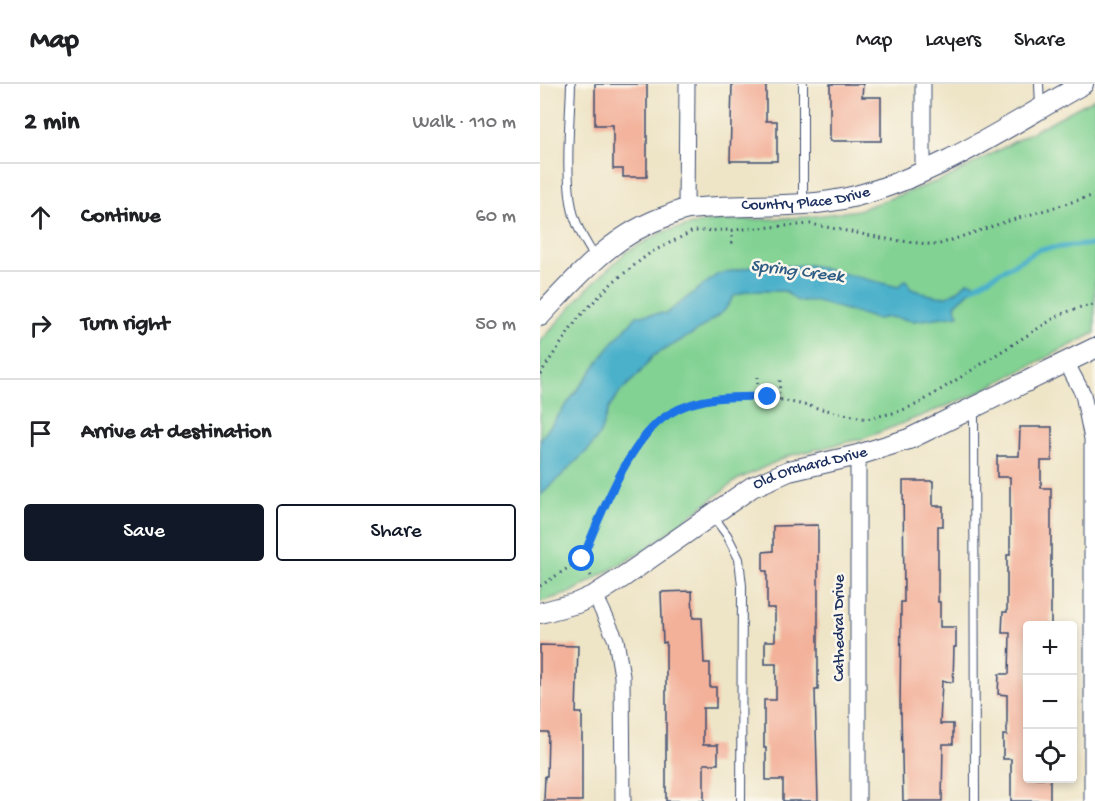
<!DOCTYPE html>
<meta charset="utf-8">
<style>
:root{--surface:#fff;--page:#f6f6f6;--text:#202124;--muted:#757577;--line:#e0e0e0;--accent:#111827}
body{margin:0;font-family:"Gochi Hand",sans-serif;background:var(--page);color:var(--text)}
.controls{position:absolute;right:18px;bottom:18px;display:grid;overflow:hidden;border-radius:6px;box-shadow:0 3px 9px #0003}
.controls button{width:54px;height:54px;display:grid;place-items:center;padding:0;border:0;border-bottom:2px solid var(--line);background:var(--surface);color:var(--text);font:30px sans-serif}
.stop{position:absolute;width:18px;height:18px;margin:-14px;border:4px solid #1a73e8;border-radius:50%;background:#fff}
.stop.end{background:#1a73e8;border-color:#fff;box-shadow:0 2px 6px #0008}
.list{margin:0;padding:0;list-style:none}
h2{display:flex;justify-content:space-between;align-items:center;height:78px;margin:0;padding:0 24px;font-size:26px}
h2 small{font-size:20px;font-weight:400;color:var(--muted)}
.list li{display:grid;grid-template-columns:39px 1fr auto;gap:18px;align-items:center;box-sizing:border-box;height:108px;padding:0 24px;border-top:2px solid var(--line)}
.list b{display:block;font-size:22px;white-space:nowrap}
.list em{font-size:20px;font-style:normal;color:var(--muted)}
.actions{display:flex;gap:12px;padding:18px 24px}
.actions a{flex:1;padding:14px 0;border:2px solid var(--accent);border-radius:6px;text-align:center;font-size:21px;color:var(--accent)}
.actions .main{background:var(--accent);color:#fff}
.icon{flex:none;width:33px;height:33px;fill:none;stroke:currentColor;stroke-width:2;stroke-linecap:round;stroke-linejoin:round}
.map{position:relative;flex:none;width:555px;height:717px;overflow:hidden}
header{display:flex;align-items:center;gap:36px;box-sizing:border-box;height:84px;padding:0 30px;background:var(--surface);border-bottom:2px solid var(--line)}
header strong{font-size:28px}
nav{display:flex;gap:33px;margin-inline-start:auto;font-size:21px}
main{display:flex}
aside{flex:1;background:var(--surface)}
.map>svg:first-child{display:block}
.green{fill:#82d293;stroke:#4e8078;stroke-width:1.5}
.water{fill:#4cb1cb;stroke:#347094;stroke-width:1.5}
.lines{fill:none;stroke-linecap:round;stroke-linejoin:round}
.stream{stroke:#4cb1cb;stroke-width:5}
.building{fill:#f3b19a}
.service-casing{stroke:#3b4a6e;stroke-width:10}
.minor-casing{stroke:#3b4a6e;stroke-width:17}
.tertiary-casing{stroke:#3b4a6e;stroke-width:22}
.path{stroke:#3b4a6e;stroke-width:3;stroke-dasharray:1.5 4.5;stroke-linecap:butt}
.service{stroke:#fff;stroke-width:8}
.minor{stroke:#fff;stroke-width:15}
.tertiary{stroke:#fff;stroke-width:20}
.route{stroke:#1a73e8;stroke-width:8}
.labels{text-anchor:middle;dominant-baseline:central;stroke-width:5;stroke-linejoin:round;paint-order:stroke}
.street-label{font-size:16px;fill:#1b2f5e;stroke:#fbf7ec}
.water-label{font-size:18px;font-style:italic;fill:#2c5c84;stroke:#fbf7ec}
</style>
<header>
<strong>Map</strong>
<nav><a>Map</a><a>Layers</a><a>Share</a></nav>
</header>
<main>
<aside>
<h2>2 min<small>Walk · 110 m</small></h2>
<ul class="list">
<li><svg class="icon" aria-label="ahead" viewBox="0 0 24 24"><path d="M12 20V5M6 11l6-6 6 6"/></svg><div><b>Continue</b></div><em>60 m</em></li>
<li><svg class="icon" aria-label="right" viewBox="0 0 24 24"><path d="M7 20v-9h11M14 6l5 5-5 5"/></svg><div><b>Turn right</b></div><em>50 m</em></li>
<li><svg class="icon" aria-label="arrive" viewBox="0 0 24 24"><path d="M6 21V4h12l-3 4 3 4H6"/></svg><div><b>Arrive at destination</b></div></li>
</ul>
<div class="actions"><a class="main">Save</a><a>Share</a></div>
</aside>
<div class="map">
<svg width="555" height="717" viewBox="0 0 555 717">
<rect width="100%" height="100%" fill="#fbf7ec"/>
<filter id="ink" filterUnits="userSpaceOnUse"><feTurbulence type="fractalNoise" baseFrequency=".0167" numOctaves="2"/><feDisplacementMap in="SourceGraphic" scale="12" xChannelSelector="R" yChannelSelector="G"/><feConvolveMatrix kernelMatrix="1 2 1 2 8 2 1 2 1" color-interpolation-filters="sRGB"/></filter>
<filter id="wash" filterUnits="userSpaceOnUse"><feTurbulence type="fractalNoise" baseFrequency=".008" numOctaves="4" result="noise"/><feDisplacementMap in="SourceGraphic" scale="24" xChannelSelector="R" yChannelSelector="G"/><feGaussianBlur stdDeviation="1.35" result="paint"/><feColorMatrix in="noise" values="0 0 0 0 0 0 0 0 0 0 0 0 0 0 0 0 0 1.4 0 .05"/><feComposite in="paint" operator="in"/></filter>
<g filter="url(#wash)">
<rect width="100%" height="100%" fill="#eee4c6"/>
<polygon class="green" points="555,14 555,249 429,313 325,354 248,372 197,396 105,466 30,509 0,518 0,258 46,206 86,168 123,148 165,138 267,133 318,126 409,93"/>
<path class="water" d="M225,180L246,182L269,181L358,203L366,196L371,205C399,213 406,220 428,197L438,200L415,221L419,231L374,237L349,233L337,235L276,217H257L245,207H207L194,212L184,227L154,249L113,272L98,291L80,308L69,324L60,350L49,365L0,412V356L74,257L98,231L127,229L178,190Z"/>
<g class="lines">
<polyline class="stream" points="432,204 500,165 555,160"/>
</g>
<g id="blocks">
<g class="building">
<polygon points="55,0 107,0 107,93 83,93 83,85 73,85 73,41 55,41"/>
<polygon points="192,0 226,0 226,37 237,37 237,77 190,77"/>
<polygon points="290,0 323,0 322,13 341,13 341,57 290,57"/>
<polygon points="480,343 512,343 512,377 501,377 501,404 511,404 511,542 488,542 488,694 510,694 510,717 471,717 471,675 463,675 463,651 467,651 467,611 458,610 459,590 469,590 470,549 462,549 463,528 467,528 467,471 470,471 470,393 457,393 457,372 479,372"/>
<polygon points="363,397 393,397 393,422 403,422 403,442 398,442 398,518 400,518 400,543 416,543 416,563 414,563 413,598 402,597 400,640 413,640 413,660 403,660 402,717 363,717 361,629 360,629 361,518 364,518"/>
<polygon points="278,441 278,606 275,606 278,717 243,717 243,696 226,696 226,664 224,664 224,616 236,616 236,580 225,580 225,557 235,557 235,524 227,524 227,487 223,487 223,468 233,467 233,442"/>
<polygon points="152,507 153,534 162,534 164,579 170,579 170,603 176,603 176,624 163,624 163,661 178,661 178,680 164,680 164,717 126,717 126,558 123,559 121,508"/>
<polygon points="0,561 38,562 36,629 42,629 42,717 4,717 5,692 7,692 8,648 0,648"/>
</g>
</g>
</g>
<g filter="url(#ink)">
<use href="#blocks" fill-opacity="0" stroke="#3b4a6e" stroke-width="1.5"/>
<g class="lines">
<g class="service-casing">
<g id="service">
<path d="M31,0C30,37 24,97 34,132C39,148 46,160 56,174"/>
<polyline points="499,0 500,23"/>
<polyline points="263,118 263,0"/>
<polyline points="434,326 435,717"/>
<polyline points="173,432 187,451 199,475 202,502 201,717"/>
</g>
</g>
<g class="minor-casing">
<g id="minor">
<polyline points="383,0 383,89"/>
<polyline points="146,125 147,0"/>
<polyline points="526,278 543,310 552,355 552,717"/>
<polyline points="318,371 318,717"/>
<polyline points="55,511 76,556 82,592 83,717"/>
</g>
</g>
<g class="tertiary-casing">
<g id="tertiary">
<path id="s1" d="M0,232C38,192 73,150 127,132C134,129 141,126 148,125C204,119 261,126 316,112C399,90 469,41 543,0"/>
<path id="s2" d="M0,529L37,519L55,511L83,493L212,403L249,387L318,371L369,355L555,264"/>
</g>
</g>
<g class="path">
<polyline points="192,146 192,162"/>
<polyline points="0,290 39,233 73,198 110,169 153,147 192,146 271,140 352,156 397,161 462,139 555,111"/>
<polyline points="217,312 218,293"/>
<polyline points="239,316 240,294"/>
<polyline points="42,475 51,492"/>
<polyline points="0,502 42,475 64,423 90,375 115,341 130,329 165,316 198,312 228,313 327,335 357,328 378,320 521,230 541,223 555,221"/>
</g>
<use href="#service" class="service"/>
<use href="#minor" class="minor"/>
<use href="#tertiary" class="tertiary"/>
</g>
</g>
<g class="lines" filter="url(#ink)">
<path class="route" d="M42,475C60,433 89,354 129,330C158,312 195,312 228,313"/>
</g>
<g class="labels">
<g class="street-label">
<text stroke="none"><textPath href="#s1" startOffset="304">Country Place Drive</textPath></text>
<text stroke="none"><textPath href="#s2" startOffset="310">Old Orchard Drive</textPath></text>
<text transform="translate(300 544) rotate(-90)">Cathedral Drive</text>
</g>
<g class="water-label">
<text transform="translate(257 188) rotate(7)">Spring Creek</text>
</g>
</g>
</svg>
<div class="controls">
<button>+</button>
<button>−</button>
<button><svg class="icon" aria-label="locate" viewBox="0 0 24 24"><circle cx="12" cy="12" r="6"/><path d="M12 2v4M12 18v4M2 12h4M18 12h4"/></svg></button>
</div>
<div class="stop" style="left:42px;top:475px"></div>
<div class="stop end" style="left:228px;top:313px"></div>
</div>
</main>
